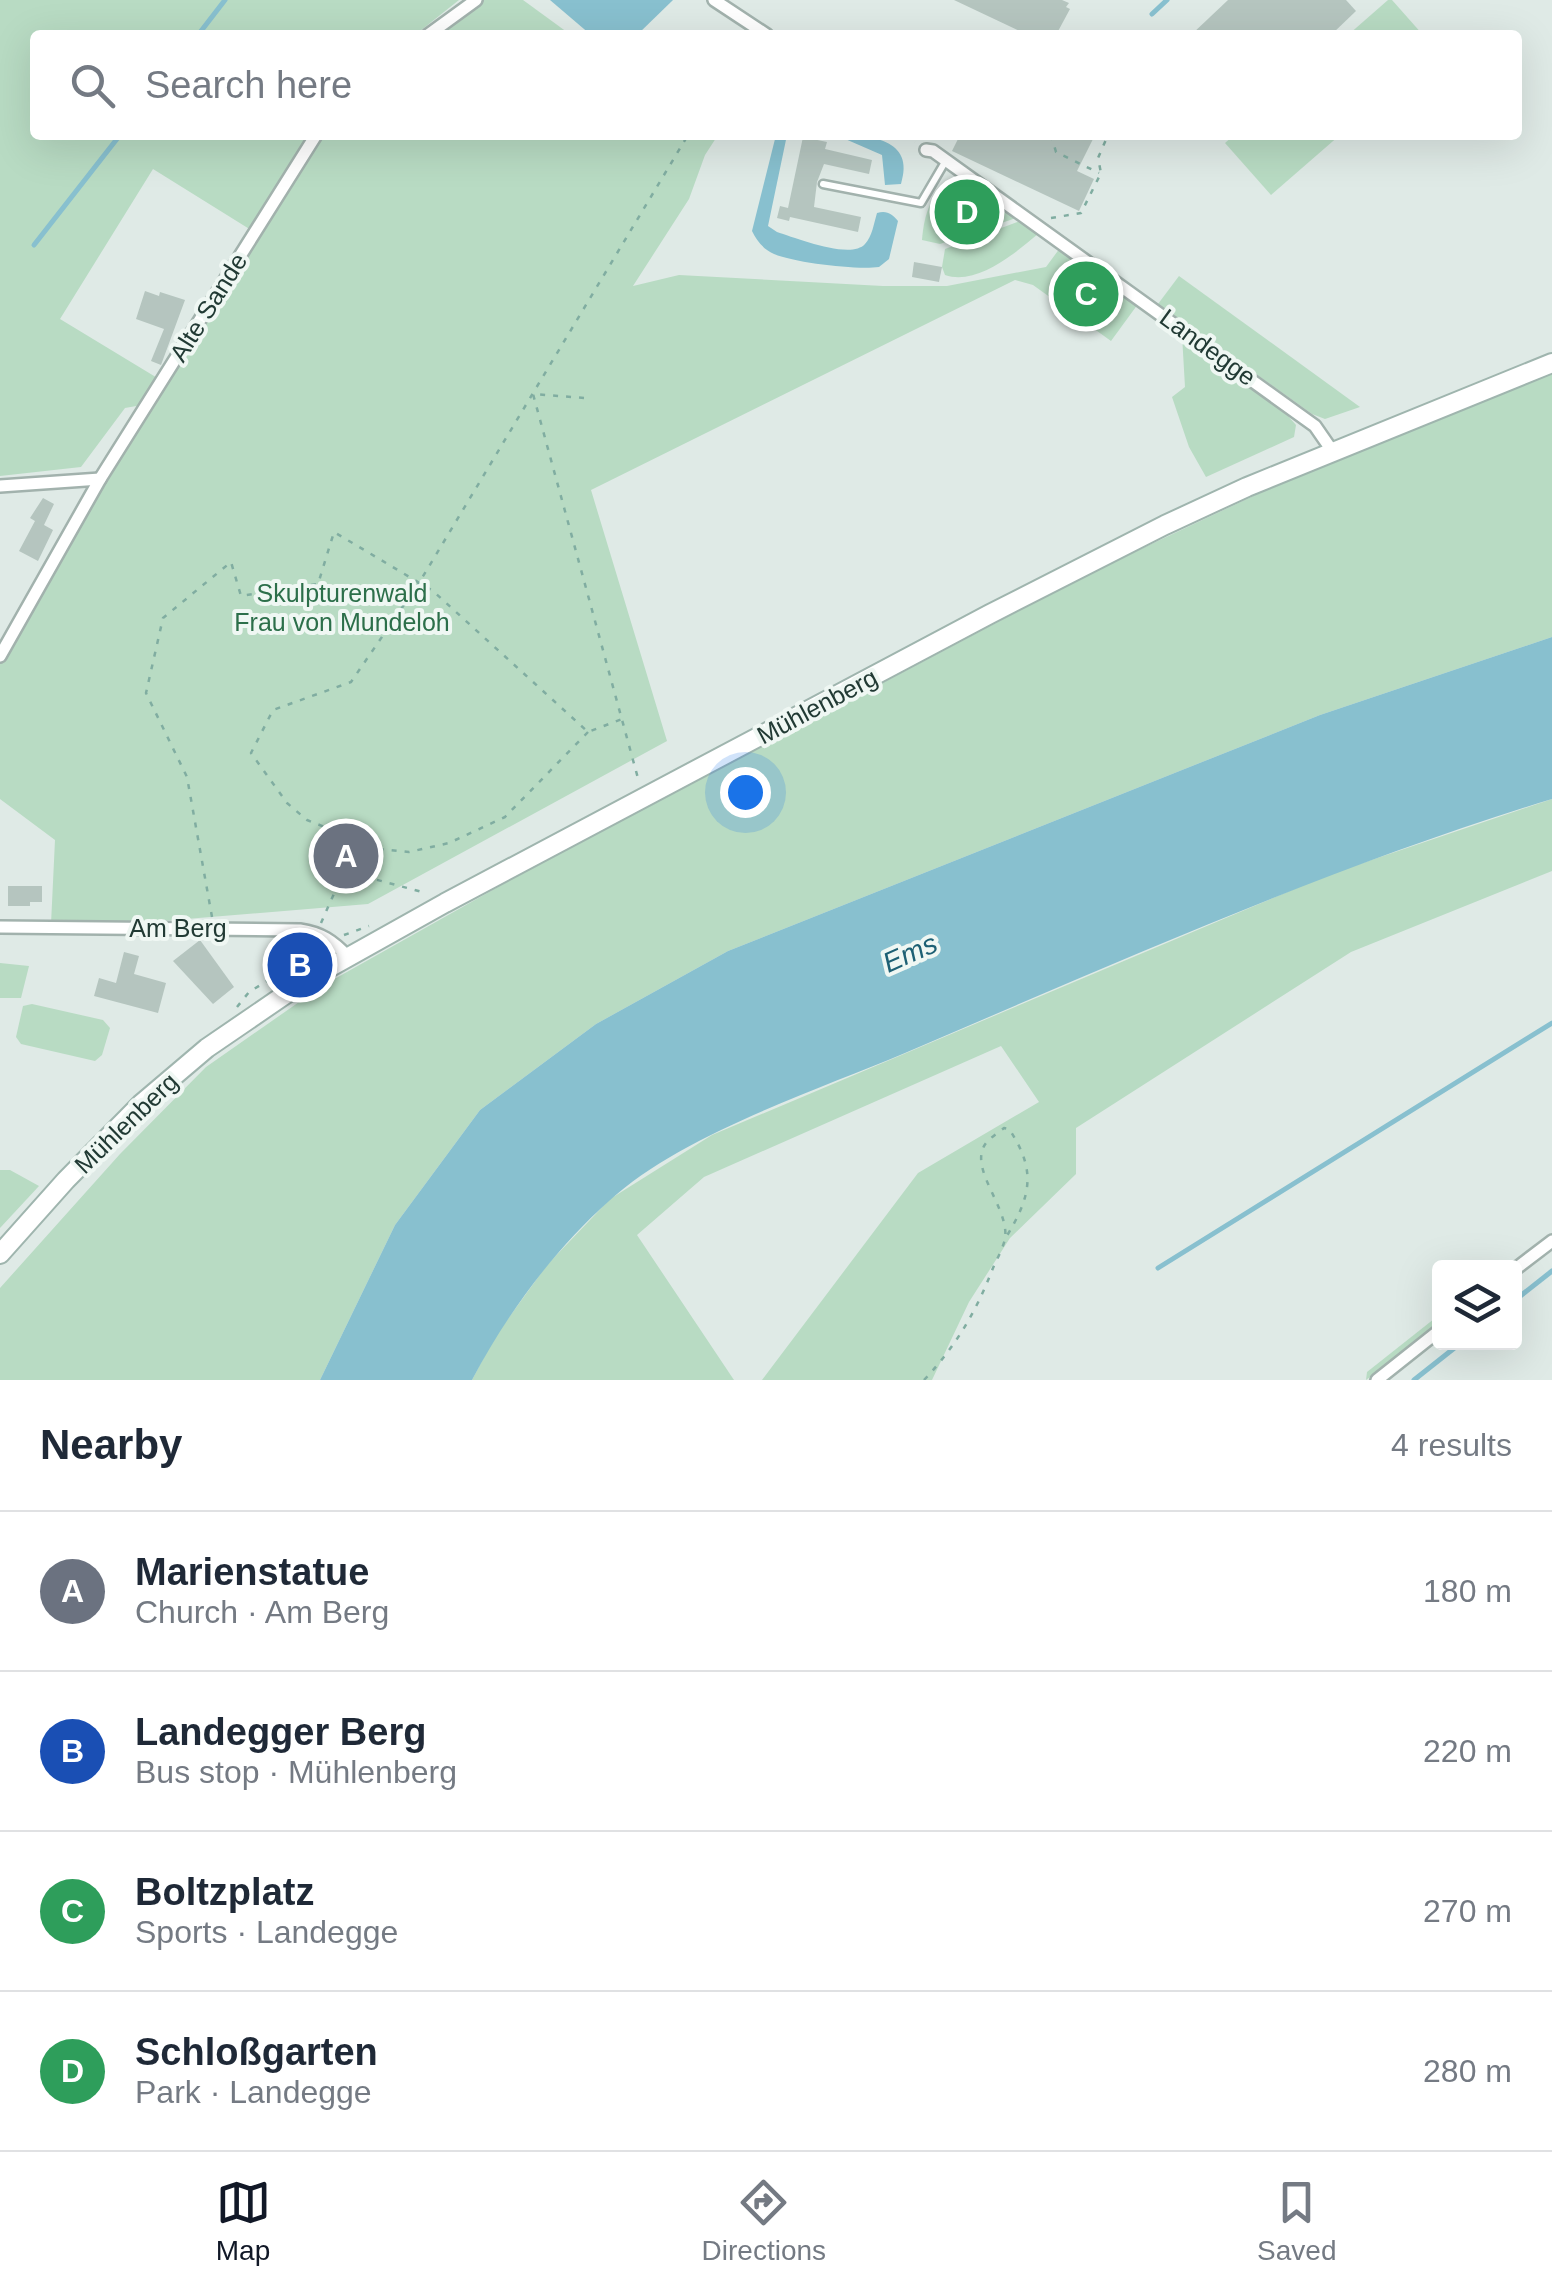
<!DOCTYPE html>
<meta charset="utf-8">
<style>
:root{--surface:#fff;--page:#f2f2f3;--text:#1f2937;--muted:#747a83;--line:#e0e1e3;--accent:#111827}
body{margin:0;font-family:Arial,sans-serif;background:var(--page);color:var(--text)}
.controls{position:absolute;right:30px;bottom:30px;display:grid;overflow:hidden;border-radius:10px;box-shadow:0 10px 40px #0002}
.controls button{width:90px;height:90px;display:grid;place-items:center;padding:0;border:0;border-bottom:2px solid var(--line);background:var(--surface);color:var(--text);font:50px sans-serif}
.you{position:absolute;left:745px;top:792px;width:35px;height:35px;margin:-25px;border:8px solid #fff;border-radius:50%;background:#1a73e8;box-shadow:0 0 0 15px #1a73e833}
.badge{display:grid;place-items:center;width:65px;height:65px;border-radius:50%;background:var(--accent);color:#fff;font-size:32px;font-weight:700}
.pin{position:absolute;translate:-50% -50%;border:5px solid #fff;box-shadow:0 2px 10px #0006}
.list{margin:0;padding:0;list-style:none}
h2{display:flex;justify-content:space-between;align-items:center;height:130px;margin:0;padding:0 40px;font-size:42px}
h2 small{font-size:32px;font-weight:400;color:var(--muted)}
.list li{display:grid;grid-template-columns:65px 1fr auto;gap:30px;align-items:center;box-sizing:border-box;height:160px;padding:0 40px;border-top:2px solid var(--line)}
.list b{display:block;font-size:38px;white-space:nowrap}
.list p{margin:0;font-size:32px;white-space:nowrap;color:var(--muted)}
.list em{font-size:32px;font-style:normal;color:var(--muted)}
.icon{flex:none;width:55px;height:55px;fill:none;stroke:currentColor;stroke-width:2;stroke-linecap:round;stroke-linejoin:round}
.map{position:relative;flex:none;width:1552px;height:1380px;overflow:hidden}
.search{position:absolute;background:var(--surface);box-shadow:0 10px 40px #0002;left:30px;right:30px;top:30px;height:110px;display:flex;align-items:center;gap:25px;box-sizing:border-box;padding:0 35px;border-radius:10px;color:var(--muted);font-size:38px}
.sheet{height:770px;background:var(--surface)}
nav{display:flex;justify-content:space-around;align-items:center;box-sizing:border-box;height:140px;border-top:2px solid var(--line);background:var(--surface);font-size:28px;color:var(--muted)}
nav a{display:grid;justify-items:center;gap:5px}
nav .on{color:var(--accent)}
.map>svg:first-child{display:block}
.green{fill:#b8dbc3}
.water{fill:#88c0cf}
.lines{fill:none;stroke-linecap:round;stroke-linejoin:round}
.stream{stroke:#88c0cf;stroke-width:5}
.building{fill:#b5c5bf}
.service-casing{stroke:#a2b2ad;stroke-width:11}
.minor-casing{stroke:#a2b2ad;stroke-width:16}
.secondary-casing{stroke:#9fb5ae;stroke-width:22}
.path{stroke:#80ada1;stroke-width:2.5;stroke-dasharray:5 8;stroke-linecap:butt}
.service{stroke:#fff;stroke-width:6}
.minor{stroke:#fff;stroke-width:11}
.secondary{stroke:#fff;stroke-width:18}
.labels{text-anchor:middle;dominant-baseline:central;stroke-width:8;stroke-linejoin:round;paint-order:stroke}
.street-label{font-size:25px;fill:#213a34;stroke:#eff7f3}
.park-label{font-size:25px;fill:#2c6f4a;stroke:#eff7f3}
.water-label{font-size:28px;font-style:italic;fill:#1d6074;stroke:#eff7f3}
</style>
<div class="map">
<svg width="1552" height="1380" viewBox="0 0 1552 1380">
<rect width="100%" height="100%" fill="#dfeae6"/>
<g class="green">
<polygon points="0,0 459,0 415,35 35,35 35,135 309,135 251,230 153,169 60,319 159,379 142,405 125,408 81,467 0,476"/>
<polygon points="481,0 523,0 571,35 438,35"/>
<polygon points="1388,0 1392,0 1423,35 1348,35"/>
<polygon points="323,135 718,135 705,155 689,199 633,286 679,275 883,286 947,286 1046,267 1060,248 1138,304 1111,341 1033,285 1015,280 591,490 667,741 368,904 150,922 51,924 55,840 0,799 0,664 77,521"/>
<polygon points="1234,135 1340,135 1271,195 1225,143"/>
<path d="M955,179L1016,218L940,244L922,240C924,214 931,191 955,179Z"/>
<path d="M1020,221L1038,234C1015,253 977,286 945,275L942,267L945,249Z"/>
<polygon points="1179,276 1360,407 1325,419 1312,414 1158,304"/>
<polygon points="1182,335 1288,416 1296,425 1294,437 1206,477 1189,447 1172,397 1185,387"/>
<polygon points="1552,374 1552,637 1320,715 728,951 596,1024 480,1110 395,1225 320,1380 0,1380 0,1288 120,1154 206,1067 322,986 514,878 1090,573 1300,474"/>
<polygon points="1552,799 1552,871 1351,952 1076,1128 1076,1174 1010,1238 969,1302 932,1380 762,1380 918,1173 1039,1102 1001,1046 704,1177 637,1235 734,1380 472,1380 494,1338 547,1265 610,1199 712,1135 1330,874"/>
<polygon points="0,963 29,966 21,998 0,998"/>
<polygon points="32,1004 103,1020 110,1028 102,1055 95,1061 21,1044 16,1037 23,1006"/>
<polygon points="0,1170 10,1170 39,1186 0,1228"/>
<polygon points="1439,1315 1439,1325 1366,1380 1367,1372"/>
</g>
<g class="water">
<polygon points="550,0 673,0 637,35 591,35"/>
<path d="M776,135H787L768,226L777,232C796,238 851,260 865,244C872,237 874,223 877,213C887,210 892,214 898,221L889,259L879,267C856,270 796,263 774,254C763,249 757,241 752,231Z"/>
<path d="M836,135C868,135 916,138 901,184L885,185L882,155Z"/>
<path d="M1552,637V799C1330,867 1118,962 905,1053C815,1091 681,1135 609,1201C553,1251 507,1314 472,1380H320L395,1225L480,1110L596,1024L728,951L1320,715Z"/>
</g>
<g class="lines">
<g class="stream">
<polyline points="1152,14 1167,0"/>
<polyline points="198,35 225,0"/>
<polyline points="34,245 120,135"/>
<polyline points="1158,1268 1552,1023"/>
<polyline points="1514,1301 1552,1271"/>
<polyline points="1414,1380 1462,1342"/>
</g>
</g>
<g class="building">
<polygon points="954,0 1062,0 1069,3 1066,7 1070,9 1056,35 1028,35"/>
<polygon points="1228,0 1346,0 1356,11 1331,35 1191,35"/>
<polygon points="960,135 1095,135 1077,171 1094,179 1079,211 952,151"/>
<polygon points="803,137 827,142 825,149 872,160 869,174 824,164 817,182 814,207 861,217 858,232 790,217 789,221 777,218 780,206 788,208"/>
<polygon points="914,262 942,267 939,282 912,277"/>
<polygon points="145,291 159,296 160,292 185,300 161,365 151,361 164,329 136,319"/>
<polygon points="43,498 54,504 44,525 53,530 38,561 19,551 35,521 30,518"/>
<polygon points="8,886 42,886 42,902 30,902 30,906 8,906"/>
<polygon points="200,940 234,987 213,1004 173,961"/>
<polygon points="124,952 139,956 134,974 166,983 158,1013 94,996 99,978 116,983"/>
</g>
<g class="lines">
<g class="service-casing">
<polyline id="service" points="823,184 921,203 945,162"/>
</g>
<g class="minor-casing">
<g id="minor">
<polyline points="714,0 767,35"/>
<polyline points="428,35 476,0"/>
<polyline points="926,150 933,151 1315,426 1333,452"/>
<polyline points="0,486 100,479"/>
<polyline points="0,656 100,479 316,135"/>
<path d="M0,927L300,930C321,933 333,941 348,957"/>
<polyline points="1514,1270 1552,1241"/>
<polyline points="1377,1380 1440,1330"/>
</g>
</g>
<g class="secondary-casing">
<polyline id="secondary" points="0,1254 66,1180 141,1104 207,1048 302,983 445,903 990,614 1165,525 1247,487 1552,363"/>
</g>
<g class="path">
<polyline points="904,135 915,142"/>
<polyline points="1051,135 1056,152 1099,173"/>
<polyline points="1051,218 1081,213 1101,173 1098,158 1108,135"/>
<polyline points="584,398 533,394 639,782"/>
<polyline points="588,732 505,817 449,843 409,852 380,849 307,820 287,803 251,753 273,710 351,682 419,583 688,135"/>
<polyline points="212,917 187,777 146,693 163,618 231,562 241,596 318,584 334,532 433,591 588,732 622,719"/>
<polyline points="321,923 344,871 426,893"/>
<polyline points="344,935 369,926"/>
<polyline points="237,1007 249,992 319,949"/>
<path d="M924,1380C956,1346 976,1312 993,1268C997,1259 1003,1248 1005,1239C1010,1208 967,1168 986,1143C991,1137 999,1132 1004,1128L1009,1129C1038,1172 1030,1198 1005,1239"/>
</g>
<use href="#service" class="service"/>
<use href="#minor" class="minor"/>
<use href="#secondary" class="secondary"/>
</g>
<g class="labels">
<g class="street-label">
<text transform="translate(208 307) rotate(-58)">Alte Sande</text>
<text transform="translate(1208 347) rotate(36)">Landegge</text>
<text transform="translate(817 706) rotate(-28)">Mühlenberg</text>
<text x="178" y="928">Am Berg</text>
<text transform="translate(126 1123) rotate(-44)">Mühlenberg</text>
</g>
<g class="park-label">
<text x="342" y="593">Skulpturenwald<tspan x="342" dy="29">Frau von Mundeloh</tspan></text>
</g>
<g class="water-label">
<text transform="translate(910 953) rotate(-24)">Ems</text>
</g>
</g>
</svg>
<div class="controls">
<button><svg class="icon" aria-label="layers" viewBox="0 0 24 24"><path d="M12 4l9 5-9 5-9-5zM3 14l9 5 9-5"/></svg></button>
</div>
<div class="you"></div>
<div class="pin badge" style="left:346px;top:856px;background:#6b7280">A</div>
<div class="pin badge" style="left:300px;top:965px;background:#1a4fb4">B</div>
<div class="pin badge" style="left:1086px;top:294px;background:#2e9e5b">C</div>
<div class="pin badge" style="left:967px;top:212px;background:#2e9e5b">D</div>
<div class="search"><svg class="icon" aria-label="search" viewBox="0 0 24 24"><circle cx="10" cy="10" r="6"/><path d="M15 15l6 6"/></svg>Search here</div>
</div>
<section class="sheet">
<h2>Nearby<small>4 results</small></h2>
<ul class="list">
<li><span class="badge" style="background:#6b7280">A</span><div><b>Marienstatue</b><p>Church · Am Berg</p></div><em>180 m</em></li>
<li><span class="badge" style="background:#1a4fb4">B</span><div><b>Landegger Berg</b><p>Bus stop · Mühlenberg</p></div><em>220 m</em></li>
<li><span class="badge" style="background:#2e9e5b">C</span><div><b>Boltzplatz</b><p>Sports · Landegge</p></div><em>270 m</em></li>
<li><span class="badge" style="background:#2e9e5b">D</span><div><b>Schloßgarten</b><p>Park · Landegge</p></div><em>280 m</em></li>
</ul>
</section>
<nav>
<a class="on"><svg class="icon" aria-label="map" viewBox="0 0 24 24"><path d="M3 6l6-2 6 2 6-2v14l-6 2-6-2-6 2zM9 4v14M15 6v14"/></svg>Map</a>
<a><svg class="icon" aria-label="directions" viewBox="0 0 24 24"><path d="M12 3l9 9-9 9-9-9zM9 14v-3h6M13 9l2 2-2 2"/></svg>Directions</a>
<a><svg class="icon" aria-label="saved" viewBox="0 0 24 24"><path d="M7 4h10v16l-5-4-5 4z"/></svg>Saved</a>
</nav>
